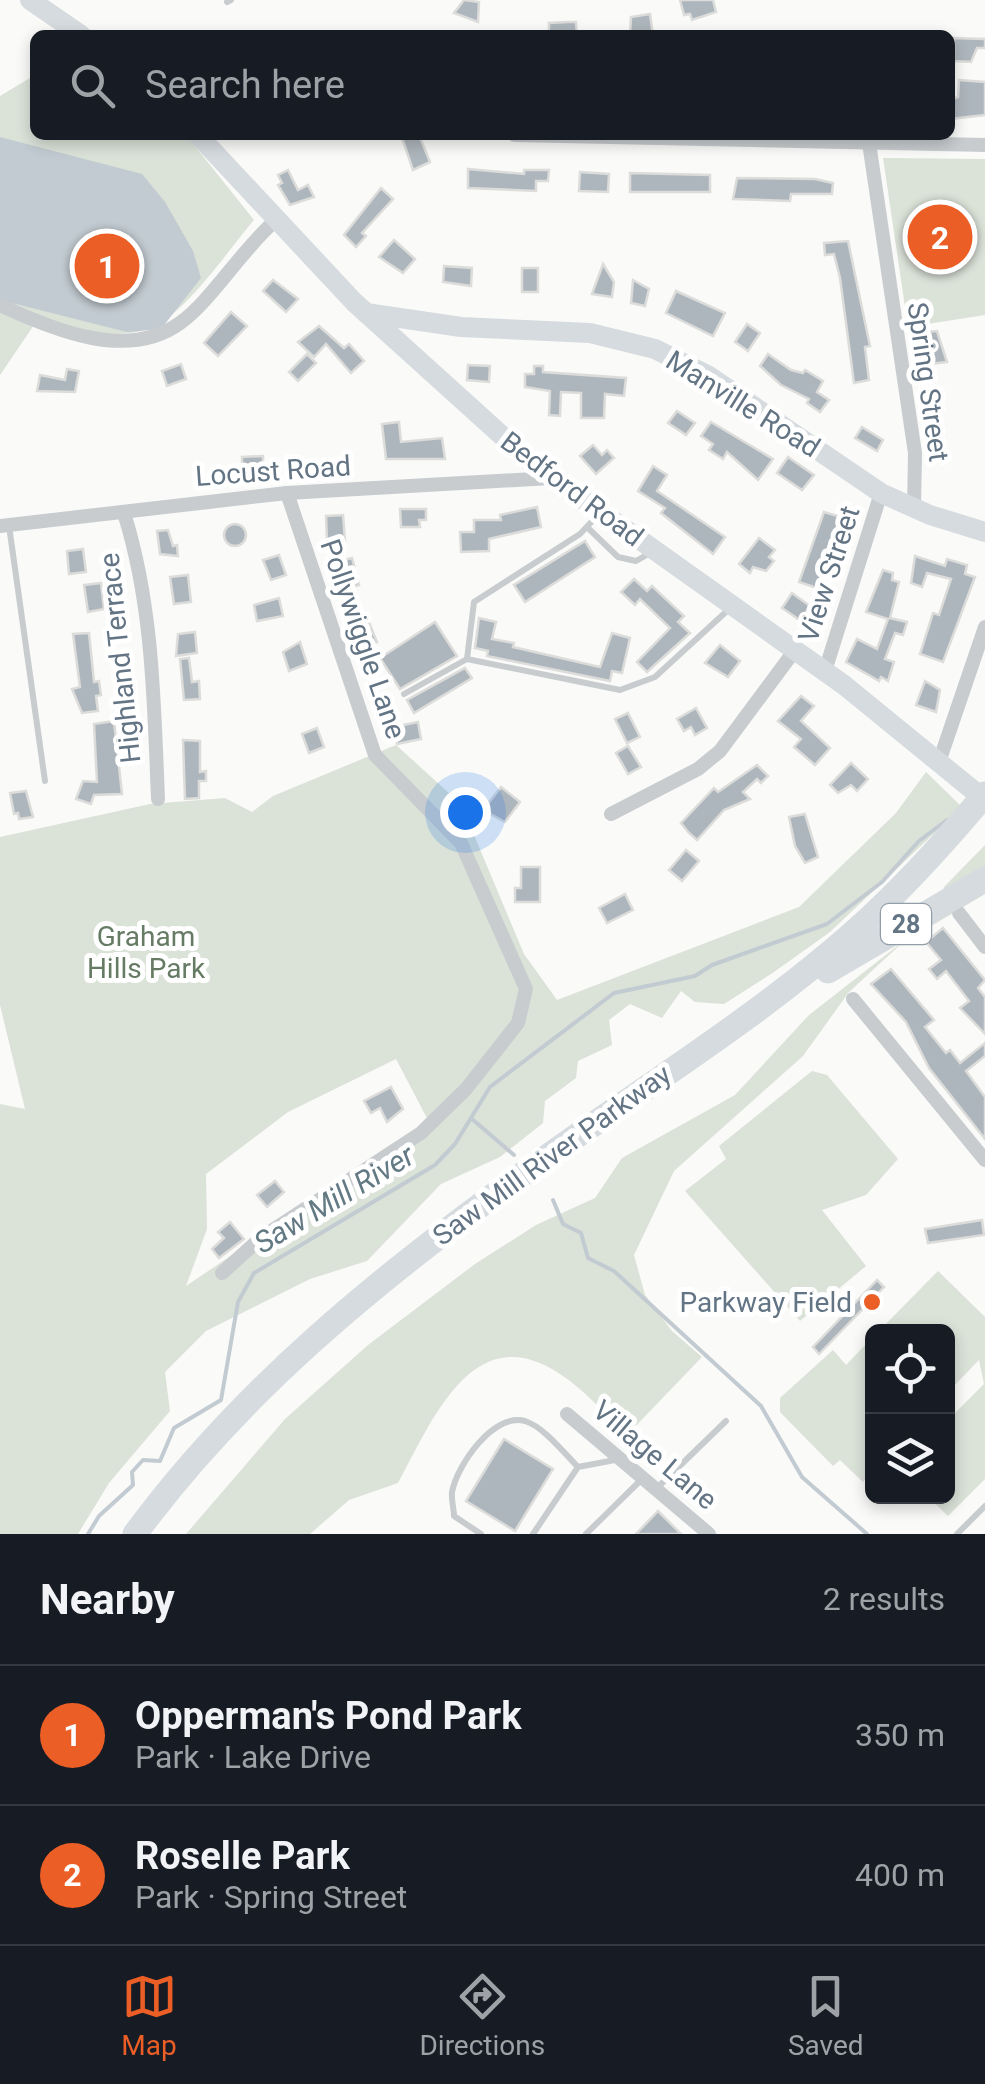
<!DOCTYPE html>
<meta charset="utf-8">
<style>
:root{--surface:#171b24;--page:#242831;--text:#f1f3f6;--muted:#9ea1a6;--line:#363941;--accent:#eb5e26}
body{margin:0;font-family:Roboto,sans-serif;background:var(--page);color:var(--text)}
.controls{position:absolute;right:30px;bottom:30px;display:grid;overflow:hidden;border-radius:15px;box-shadow:0 5px 15px #0003}
.controls button{width:90px;height:90px;display:grid;place-items:center;padding:0;border:0;border-bottom:2px solid var(--line);background:var(--surface);color:var(--text);font:50px sans-serif}
.you{position:absolute;left:465px;top:812px;width:35px;height:35px;margin:-25px;border:8px solid #fff;border-radius:50%;background:#1a73e8;box-shadow:0 0 0 15px #1a73e833}
.badge{display:grid;place-items:center;width:65px;height:65px;border-radius:50%;background:var(--accent);color:#fff;font-size:32px;font-weight:700}
.pin{position:absolute;translate:-50% -50%;border:5px solid #fff;box-shadow:0 2px 10px #0006}
.list{margin:0;padding:0;list-style:none}
h2{display:flex;justify-content:space-between;align-items:center;height:130px;margin:0;padding:0 40px;font-size:42px}
h2 small{font-size:32px;font-weight:400;color:var(--muted)}
.list li{display:grid;grid-template-columns:65px 1fr auto;gap:30px;align-items:center;box-sizing:border-box;height:140px;padding:0 40px;border-top:2px solid var(--line)}
.list b{display:block;font-size:38px;white-space:nowrap}
.list p{margin:0;font-size:32px;white-space:nowrap;color:var(--muted)}
.list em{font-size:32px;font-style:normal;color:var(--muted)}
.icon{flex:none;width:55px;height:55px;fill:none;stroke:currentColor;stroke-width:2;stroke-linecap:round;stroke-linejoin:round}
.map{position:relative;flex:none;width:985px;height:1534px;overflow:hidden}
.search{position:absolute;background:var(--surface);box-shadow:0 5px 15px #0003;left:30px;right:30px;top:30px;height:110px;display:flex;align-items:center;gap:25px;box-sizing:border-box;padding:0 35px;border-radius:15px;color:var(--muted);font-size:38px}
.sheet{height:410px;background:var(--surface)}
nav{display:flex;justify-content:space-around;align-items:center;box-sizing:border-box;height:140px;border-top:2px solid var(--line);background:var(--surface);font-size:28px;color:var(--muted)}
nav a{display:grid;justify-items:center;gap:5px}
nav .on{color:var(--accent)}
.map>svg:first-child{display:block}
.green{fill:#dbe2d8;fill-rule:evenodd}
.water{fill:#c2cbd1}
.lines{fill:none;stroke-linecap:round;stroke-linejoin:round}
.stream{stroke:#c2cbd1;stroke-width:4}
.building{fill:#aeb6bd;stroke:#dcdcda;stroke-width:2.5}
.lane{stroke:#c8cccf;stroke-width:6}
.street{stroke:#c8cccf;stroke-width:14}
.secondary{stroke:#d6dbdf;stroke-width:20}
.highway{stroke:#d6dbdf;stroke-width:25}
.poi-dot{fill:#eb5e26;stroke:#fff;stroke-width:4}
.labels{text-anchor:middle;dominant-baseline:central;stroke-width:10;stroke-linejoin:round;paint-order:stroke}
.shield{fill:#fff;stroke:#929ea9;stroke-width:2.5}
.shield-label{font-size:25px;font-weight:bold;fill:#637484}
.street-label{font-size:28px;fill:#637484;stroke:#fff}
.park-label{font-size:28px;fill:#667b63;stroke:#fff}
.poi-label{font-size:28px;fill:#637484;stroke:#fff;text-anchor:end}
.water-label{font-size:30px;font-style:italic;fill:#637a84;stroke:#fff}
</style>
<div class="map">
<svg width="985" height="1534" viewBox="0 0 985 1534">
<rect width="100%" height="100%" fill="#fafaf8"/>
<g class="green">
<path d="M35,75V135H186L254,220C228,250 182,320 145,330C111,340 71,327 38,319L0,375V96Z"/>
<polygon points="883,158 985,159 985,315 908,327"/>
<path d="M396,745L461,804L524,954L557,1000L799,907L896,813L926,772L962,807L830,932L774,972L724,1004L695,1002L681,991L662,1018L630,1004L609,1020L612,1045L578,1061L576,1078L545,1101L543,1123L500,1157L441,1184L367,1261L310,1279L206,1331L165,1372L170,1411L109,1483L78,1534H0V1104L25,1109L0,1005V837L150,804L225,798L252,812L273,796ZM396,1059L429,1122L186,1286L207,1229L206,1174L288,1112Z"/>
<path d="M985,845V894L901,944L849,992L803,1056L674,1171L634,1255L645,1295L672,1331L702,1357L627,1435C609,1418 591,1397 570,1381C477,1309 435,1415 398,1483L349,1500L310,1534H186L285,1419L368,1345L475,1264L536,1225L595,1198L622,1158L735,1095L809,1015L937,915L944,887Z"/>
<polygon points="812,1071 827,1075 898,1159 866,1195 822,1210 866,1266 800,1321 685,1191 726,1159 719,1146"/>
<polygon points="938,1271 985,1317 985,1479 948,1516 928,1497 948,1496 948,1420 984,1384 979,1360 948,1392 948,1332 879,1331"/>
<polygon points="872,1338 872,1472 863,1482 840,1460 833,1466 780,1412 780,1398 833,1350 846,1365"/>
</g>
<polygon class="water" points="0,137 142,174 165,202 193,251 201,278 161,329 127,332 0,300"/>
<g class="lines">
<g class="stream">
<polyline points="472,1119 514,1155"/>
<polyline points="553,1200 563,1224 581,1233 588,1258 614,1271 761,1406 802,1477 867,1534"/>
<polyline points="88,1534 99,1516 133,1485 132,1472 143,1460 160,1461 174,1428 221,1400 238,1302 254,1273 435,1165 455,1144 490,1087 614,993 695,976 712,965 827,924 882,882 919,841 947,820"/>
</g>
</g>
<g class="building">
<polygon points="464,0 479,2 478,22 454,13"/>
<polygon points="680,0 713,0 716,12 692,20 690,14 684,15"/>
<polygon points="650,14 653,35 630,35 631,17"/>
<polygon points="568,22 576,22 577,35 549,35 549,23"/>
<polygon points="954,38 985,39 985,48 977,48 971,62 954,61"/>
<polygon points="959,80 985,82 985,115 950,119 950,100 958,97"/>
<polygon points="401,135 419,135 430,162 413,170"/>
<polygon points="468,169 524,174 524,170 549,170 548,181 536,181 536,191 468,188"/>
<polygon points="288,170 298,190 308,185 314,197 290,205 278,185 282,183 278,175"/>
<polygon points="580,172 609,174 608,192 579,191"/>
<polygon points="630,173 710,175 710,192 630,192"/>
<polygon points="737,178 815,179 833,183 832,194 791,194 790,201 733,199"/>
<polygon points="381,188 393,199 362,233 366,236 356,247 344,235"/>
<polygon points="394,240 415,259 403,273 379,257"/>
<polygon points="848,241 870,346 865,347 869,380 854,383 840,278 834,254 825,255 824,243"/>
<polygon points="603,264 614,282 612,297 592,294"/>
<polygon points="444,266 472,268 471,286 443,282"/>
<rect x="522" y="268" width="16" height="24"/>
<polygon points="273,280 298,299 286,312 263,291"/>
<polygon points="633,280 649,289 645,306 631,303"/>
<polygon points="676,291 725,313 713,336 666,313"/>
<polygon points="231,312 247,326 218,356 204,343"/>
<polygon points="747,324 760,333 748,351 735,342"/>
<polygon points="319,326 344,348 349,344 364,361 351,373 326,344 314,357 298,342"/>
<polygon points="937,331 947,362 929,364 925,332"/>
<polygon points="307,354 316,363 298,381 289,372"/>
<polygon points="768,354 791,370 803,373 805,370 823,381 817,392 829,400 820,412 807,403 809,399 781,385 760,366"/>
<polygon points="181,364 186,379 167,386 162,371"/>
<polygon points="468,365 490,366 489,382 467,380"/>
<polygon points="534,366 543,366 543,372 626,378 624,396 605,394 604,418 581,418 581,393 561,392 560,416 549,415 550,391 525,387 525,374 534,374"/>
<polygon points="67,369 79,371 75,392 37,391 40,375 65,380"/>
<polygon points="677,411 695,423 686,435 668,423"/>
<polygon points="399,422 401,442 442,438 445,459 386,459 382,424"/>
<polygon points="711,422 773,459 758,480 727,452 723,459 709,450 713,444 701,436"/>
<polygon points="862,427 883,440 877,451 855,438"/>
<polygon points="593,445 602,455 607,450 614,458 596,474 580,456"/>
<polygon points="263,456 263,474 250,475 250,467 242,468 242,457"/>
<polygon points="788,457 814,475 802,490 777,473"/>
<polygon points="653,466 667,475 657,491 725,537 713,554 661,513 665,508 638,491"/>
<polygon points="537,507 541,527 489,539 489,551 461,552 460,532 474,532 474,520 501,520 500,515"/>
<polygon points="400,509 426,509 426,520 419,520 420,527 401,527"/>
<polygon points="824,512 841,517 817,588 799,582"/>
<polygon points="343,515 345,541 327,541 326,516"/>
<circle cx="235" cy="535" r="11"/>
<polygon points="168,530 173,546 177,545 178,556 160,554 157,531"/>
<polygon points="759,538 775,550 769,557 774,561 766,571 753,567 750,573 739,564"/>
<polygon points="585,541 595,557 525,602 514,585"/>
<polygon points="83,549 86,572 69,574 67,551"/>
<polygon points="279,555 286,575 271,580 263,560"/>
<polygon points="915,556 945,566 947,559 967,565 965,574 975,577 943,662 920,654 933,613 939,615 951,579 927,573 922,587 911,583"/>
<polygon points="352,558 359,585 343,589 336,562"/>
<polygon points="883,570 893,573 892,580 899,582 890,618 907,622 903,635 895,633 885,659 894,662 888,681 881,677 879,681 846,662 857,639 877,649 888,619 866,612"/>
<polygon points="188,575 191,602 174,604 170,577"/>
<polygon points="634,579 647,591 652,586 684,616 678,622 690,633 647,672 637,662 670,628 640,599 635,605 621,592"/>
<polygon points="101,583 104,609 88,612 84,585"/>
<polygon points="792,593 810,606 801,621 782,608"/>
<polygon points="279,598 283,616 257,621 254,605"/>
<polygon points="479,618 496,622 492,639 514,643 513,647 600,667 612,633 630,638 622,673 612,671 610,681 487,656 488,651 475,648"/>
<polygon points="368,620 377,642 365,647 356,625"/>
<polygon points="435,622 457,656 400,689 380,658"/>
<polygon points="195,632 197,653 176,656 178,634"/>
<polygon points="89,633 94,682 99,681 101,695 96,696 98,711 82,713 72,689 80,687 73,634"/>
<polygon points="300,642 307,664 289,671 283,652"/>
<polygon points="720,645 740,661 728,677 705,663"/>
<polygon points="189,658 192,682 199,681 200,699 184,700 180,659"/>
<polygon points="465,668 472,678 414,713 407,700"/>
<polygon points="925,681 940,690 936,712 916,705"/>
<polygon points="801,696 814,706 801,721 830,748 815,765 794,747 801,739 778,721"/>
<polygon points="696,708 707,728 695,735 691,727 684,731 677,719"/>
<polygon points="628,713 640,737 627,743 615,719"/>
<polygon points="114,721 122,794 94,795 91,804 76,799 83,781 97,782 94,724"/>
<polygon points="418,722 421,739 397,744 394,727"/>
<polygon points="317,728 324,747 309,753 302,734"/>
<polygon points="183,740 200,741 200,772 206,771 206,781 199,781 199,798 185,799"/>
<polygon points="628,746 641,767 628,774 616,753"/>
<polygon points="851,763 868,779 857,791 851,785 838,793 830,785"/>
<polygon points="757,765 768,776 761,783 757,779 743,792 750,799 724,810 697,840 689,833 681,823 714,788 718,792"/>
<polygon points="501,787 520,802 505,822 483,810"/>
<polygon points="26,791 33,817 19,819 18,813 14,814 10,793"/>
<polygon points="805,814 818,857 805,863 795,846 789,817"/>
<polygon points="686,850 699,861 682,881 669,870"/>
<polygon points="521,867 540,867 540,902 515,902 515,888 521,888"/>
<polygon points="625,894 633,910 607,923 599,908"/>
<polygon points="943,928 985,980 978,988 985,997 985,1034 960,1008 969,1001 946,971 937,979 929,969 941,960 926,942"/>
<polygon points="891,969 934,1020 925,1027 946,1053 950,1050 960,1063 985,1043 985,1056 966,1071 985,1097 985,1139 929,1068 906,1022 871,984"/>
<polygon points="391,1087 403,1109 387,1122 380,1108 371,1113 364,1101"/>
<polygon points="275,1181 284,1192 267,1207 257,1195"/>
<polygon points="982,1220 984,1235 928,1243 925,1229"/>
<polygon points="230,1222 244,1239 219,1258 212,1249 224,1238 218,1232"/>
<polygon points="877,1280 884,1287 819,1354 813,1347"/>
<polygon points="504,1439 553,1469 515,1531 466,1501"/>
<polygon points="658,1511 681,1534 636,1534"/>
</g>
<g class="lines">
<g class="lane">
<polyline points="227,2 231,0"/>
<polyline points="9,526 45,781"/>
<polyline points="587,527 618,557 636,561 650,553"/>
<polyline points="467,659 474,602 580,534 597,516"/>
<polyline points="404,694 467,659 620,690 655,677 728,610"/>
<polyline points="657,1488 726,1421"/>
<path d="M481,1534L454,1516C454,1509 451,1499 452,1492C457,1465 494,1412 525,1421C544,1427 564,1453 578,1467"/>
<polyline points="533,1534 578,1467 620,1459"/>
<polyline points="586,1534 642,1479"/>
<polyline points="957,1534 985,1506"/>
</g>
<g class="street">
<polyline points="514,135 985,145"/>
<polyline points="869,143 915,453 914,509"/>
<path d="M2,306C54,330 128,361 180,323C211,301 243,248 276,220"/>
<path d="M124,513C153,605 154,703 158,799"/>
<polyline points="0,526 287,493 551,478"/>
<polyline points="825,671 881,493"/>
<polyline points="939,762 985,627"/>
<polyline points="611,814 698,769 720,751 795,650"/>
<polyline points="959,913 985,947"/>
<polyline points="853,999 985,1160"/>
<polyline points="222,1273 262,1237 421,1133 466,1089 518,1023 526,989 461,843 375,755 287,493"/>
<polyline points="567,1414 709,1534"/>
</g>
<g class="secondary">
<polyline points="30,0 81,35"/>
<polyline points="198,135 354,302 532,463 844,685 985,800"/>
<polyline points="366,313 461,327 590,333 655,349 709,376 881,493 930,515 985,532"/>
</g>
<g class="highway">
<polyline points="828,971 985,879"/>
<path d="M135,1534C241,1390 379,1278 523,1174C633,1094 752,1022 854,932C902,890 944,843 985,794"/>
</g>
</g>
<circle class="poi-dot" cx="872" cy="1302" r="10"/>
<g class="labels">
<rect class="shield" x="881" y="904" width="50" height="40" rx="8"/>
<g class="shield-label">
<text x="906" y="924">28</text>
</g>
<g class="street-label">
<text transform="translate(928 382) rotate(82)">Spring Street</text>
<text transform="translate(743 404) rotate(32)">Manville Road</text>
<text transform="translate(273 471) rotate(-4)">Locust Road</text>
<text transform="translate(572 489) rotate(37)">Bedford Road</text>
<text transform="translate(829 574) rotate(-72)">View Street</text>
<text transform="translate(363 639) rotate(71)">Pollywiggle Lane</text>
<text transform="translate(120 658) rotate(-96)">Highland Terrace</text>
<text transform="translate(552 1155) rotate(-36)">Saw Mill River Parkway</text>
<text transform="translate(655 1455) rotate(40)">Village Lane</text>
</g>
<g class="park-label">
<text x="146" y="936">Graham<tspan x="146" dy="32">Hills Park</tspan></text>
</g>
<g class="poi-label">
<text x="852" y="1302">Parkway Field</text>
</g>
<g class="water-label">
<text transform="translate(334 1199) rotate(-31)">Saw Mill River</text>
</g>
</g>
</svg>
<div class="controls">
<button><svg class="icon" aria-label="locate" viewBox="0 0 24 24"><circle cx="12" cy="12" r="6"/><path d="M12 2v4M12 18v4M2 12h4M18 12h4"/></svg></button>
<button><svg class="icon" aria-label="layers" viewBox="0 0 24 24"><path d="M12 4l9 5-9 5-9-5zM3 14l9 5 9-5"/></svg></button>
</div>
<div class="you"></div>
<div class="pin badge" style="left:107px;top:266px">1</div>
<div class="pin badge" style="left:940px;top:237px">2</div>
<div class="search"><svg class="icon" aria-label="search" viewBox="0 0 24 24"><circle cx="10" cy="10" r="6"/><path d="M15 15l6 6"/></svg>Search here</div>
</div>
<section class="sheet">
<h2>Nearby<small>2 results</small></h2>
<ul class="list">
<li><span class="badge">1</span><div><b>Opperman's Pond Park</b><p>Park · Lake Drive</p></div><em>350 m</em></li>
<li><span class="badge">2</span><div><b>Roselle Park</b><p>Park · Spring Street</p></div><em>400 m</em></li>
</ul>
</section>
<nav>
<a class="on"><svg class="icon" aria-label="map" viewBox="0 0 24 24"><path d="M3 6l6-2 6 2 6-2v14l-6 2-6-2-6 2zM9 4v14M15 6v14"/></svg>Map</a>
<a><svg class="icon" aria-label="directions" viewBox="0 0 24 24"><path d="M12 3l9 9-9 9-9-9zM9 14v-3h6M13 9l2 2-2 2"/></svg>Directions</a>
<a><svg class="icon" aria-label="saved" viewBox="0 0 24 24"><path d="M7 4h10v16l-5-4-5 4z"/></svg>Saved</a>
</nav>
